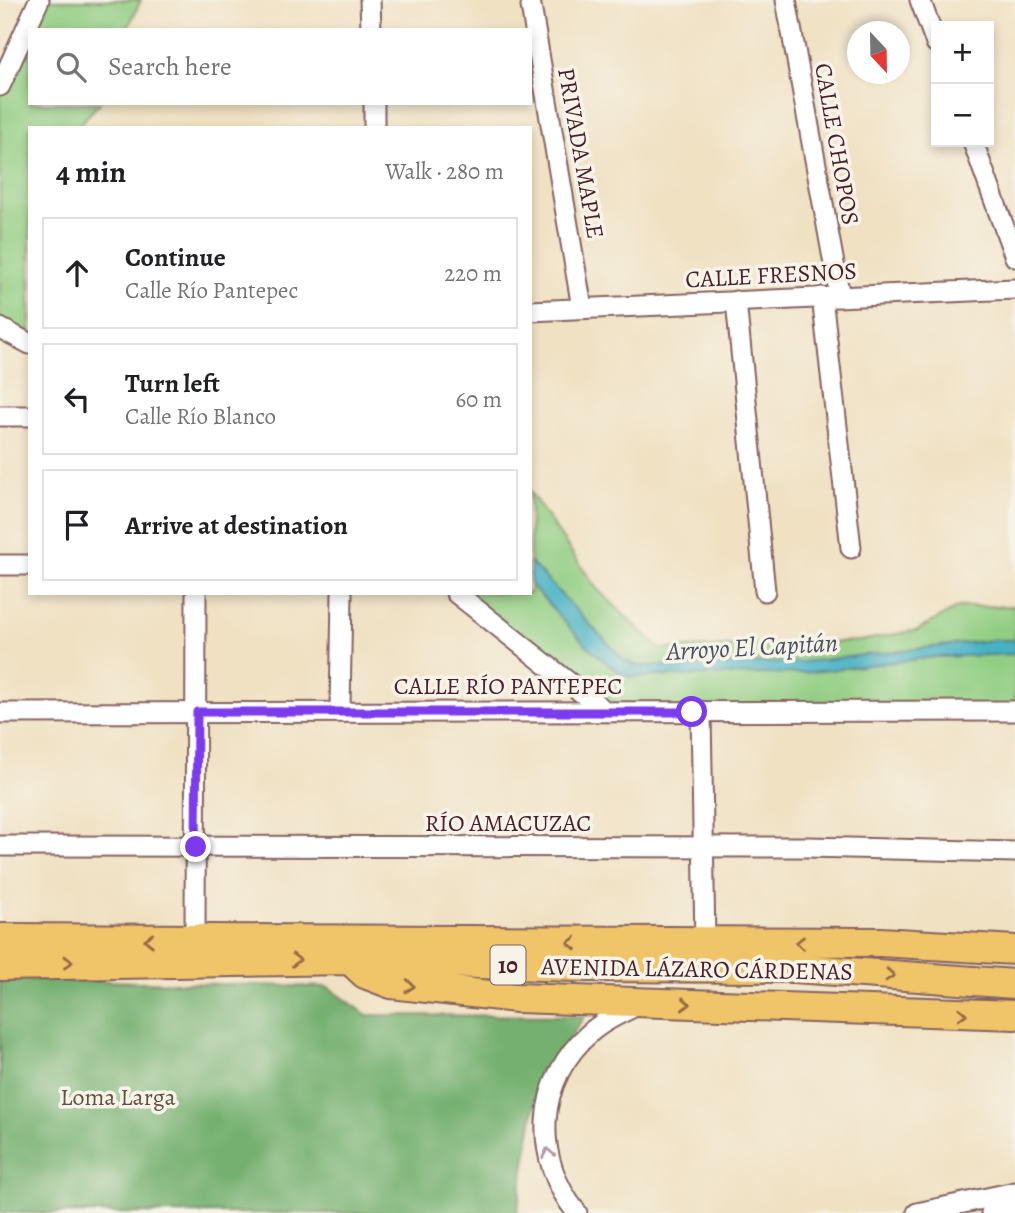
<!DOCTYPE html>
<meta charset="utf-8">
<style>
:root{--surface:#fff;--page:#f2f2f2;--text:#202124;--muted:#757577;--line:#e0e0e0}
body{margin:0;font-family:Alegreya,serif;background:var(--page);color:var(--text)}
.controls{position:absolute;right:21px;top:21px;display:grid;overflow:hidden;border-radius:0px;box-shadow:0 4px 10px #0003}
.controls button{width:63px;height:63px;display:grid;place-items:center;padding:0;border:0;border-bottom:2px solid var(--line);background:var(--surface);color:var(--text);font:35px sans-serif}
.compass{position:absolute;left:847px;top:21px;width:63px;height:63px;border-radius:50%;background:var(--surface);box-shadow:0 4px 10px #0003;rotate:158deg}
.stop{position:absolute;width:21px;height:21px;margin:-16px;border:5px solid #7c3aed;border-radius:50%;background:#fff}
.stop.end{background:#7c3aed;border-color:#fff;box-shadow:0 2px 7px #0008}
.list{margin:0;padding:0;list-style:none}
h2{display:flex;justify-content:space-between;align-items:center;height:91px;margin:0;padding:0 28px;font-size:30px}
h2 small{font-size:23px;font-weight:400;color:var(--muted)}
.list li{display:grid;grid-template-columns:46px 1fr auto;gap:21px;align-items:center;box-sizing:border-box;height:112px;margin:0 14px 14px;padding:0 14px;border:2px solid var(--line);border-radius:0px}
.list b{display:block;font-size:26px;white-space:nowrap}
.list p{margin:0;font-size:23px;white-space:nowrap;color:var(--muted)}
.list em{font-size:23px;font-style:normal;color:var(--muted)}
.icon{flex:none;width:38px;height:38px;fill:none;stroke:currentColor;stroke-width:2;stroke-linecap:round;stroke-linejoin:round}
.map{position:relative;flex:none;width:1015px;height:1213px;overflow:hidden}
.search{position:absolute;background:var(--surface);box-shadow:0 4px 10px #0003;left:28px;top:28px;width:504px;height:77px;display:flex;align-items:center;gap:18px;box-sizing:border-box;padding:0 24px;border-radius:0px;color:var(--muted);font-size:26px}
.panel{position:absolute;background:var(--surface);box-shadow:0 4px 10px #0003;left:28px;top:126px;width:504px;height:469px;border-radius:0px}
.map>svg:first-child{display:block}
.green{fill:#91cd82;stroke:#6e7656;stroke-width:2}
.forest{fill:#74b070;stroke:#5f684e;stroke-width:2}
.water{fill:#47b2c5;stroke:#486878;stroke-width:2}
.lines{fill:none;stroke-linecap:round;stroke-linejoin:round}
.minor-casing{stroke:#846360;stroke-width:23}
.highway-casing{stroke:#846360;stroke-width:32}
.minor{stroke:#fff;stroke-width:19}
.highway{stroke:#f0c469;stroke-width:28}
.oneway{stroke:#956947}
.oneway2{stroke:#ae9aa0}
.route{stroke:#7c3aed;stroke-width:9}
.labels{text-anchor:middle;dominant-baseline:central;stroke-width:7;stroke-linejoin:round;paint-order:stroke}
.shield{fill:#f7f3e8;stroke:#7e5f64;stroke-width:2}
.shield-label{font-size:23px;font-weight:bold;fill:#4a1f2b}
.street-label{font-size:24px;fill:#4a1f2b;stroke:#f7f3e8}
.park-label{font-size:24px;fill:#5f5345;stroke:#f7f3e8}
.water-label{font-size:26px;font-style:italic;fill:#495261;stroke:#f7f3e8}
</style>
<div class="map">
<svg width="1015" height="1213" viewBox="0 0 1015 1213">
<rect width="100%" height="100%" fill="#f7f3e8"/>
<filter id="ink" filterUnits="userSpaceOnUse"><feTurbulence type="fractalNoise" baseFrequency=".0143" numOctaves="2"/><feDisplacementMap in="SourceGraphic" scale="14" xChannelSelector="R" yChannelSelector="G"/><feConvolveMatrix kernelMatrix="1 2 1 2 8 2 1 2 1" color-interpolation-filters="sRGB"/></filter>
<filter id="wash" filterUnits="userSpaceOnUse"><feTurbulence type="fractalNoise" baseFrequency=".00686" numOctaves="4" result="noise"/><feDisplacementMap in="SourceGraphic" scale="28" xChannelSelector="R" yChannelSelector="G"/><feGaussianBlur stdDeviation="1.57" result="paint"/><feColorMatrix in="noise" values="0 0 0 0 0 0 0 0 0 0 0 0 0 0 0 0 0 1.4 0 .05"/><feComposite in="paint" operator="in"/></filter>
<g filter="url(#wash)">
<rect width="100%" height="100%" fill="#f0e1c3"/>
<g class="green">
<polygon points="39,0 141,0 127,30 30,30 30,103 100,103 76,128 30,128 30,344 0,328 0,86"/>
<polygon points="530,492 597,589 660,649 860,641 918,630 958,607 1015,606 1015,714 605,711 456,593 530,593"/>
</g>
<polygon class="forest" points="27,979 328,987 367,1015 585,1016 538,1084 517,1213 0,1213 0,981"/>
<path class="water" d="M530,562L624,660L638,666L803,662L993,640H1015V654L935,657L804,673L631,677C603,671 552,606 530,584Z"/>
</g>
<g filter="url(#ink)">
<g class="lines">
<g class="minor-casing">
<g id="minor">
<polyline points="370,0 371,30"/>
<polyline points="786,0 840,297"/>
<polyline points="920,0 936,43"/>
<polyline points="531,6 582,308"/>
<polyline points="0,86 39,0"/>
<polyline points="374,103 374,128"/>
<polyline points="973,142 1015,257"/>
<polyline points="822,297 851,548"/>
<polyline points="736,301 765,591"/>
<polyline points="530,311 1015,289"/>
<polyline points="0,328 30,344"/>
<polyline points="0,416 30,416"/>
<polyline points="0,565 30,565"/>
<polyline points="456,593 605,711"/>
<polyline points="340,710 342,593"/>
<polyline points="701,712 705,943"/>
<polyline points="0,713 1015,711"/>
<polyline points="0,846 808,847 1015,852"/>
<polyline points="195,940 196,593"/>
<path d="M577,1213C532,1158 535,1080 591,1032C604,1020 622,1013 637,1005"/>
<polyline points="917,1213 1015,1192"/>
<polyline points="991,1213 1015,1208"/>
</g>
</g>
<g class="highway-casing">
<g id="highway">
<polyline points="0,938 880,942 1015,950"/>
<polyline points="350,960 365,974 391,984 517,998 1015,1015"/>
<polyline points="0,966 350,960 576,967 794,968 1015,984"/>
</g>
</g>
<use href="#minor" class="minor"/>
<use href="#highway" class="highway"/>
</g>
<defs><path id="oneway-chevron" d="M-2-3.5L2.5 0L-2 3.5" fill="none" stroke-width="1.6" stroke-linecap="round" stroke-linejoin="round" transform="scale(1.75)"/></defs>
<g class="oneway">
<use href="#oneway-chevron" transform="translate(149 940) rotate(-179)"/>
<use href="#oneway-chevron" transform="translate(572 943) rotate(-180)"/>
<use href="#oneway-chevron" transform="translate(800 943) rotate(180)"/>
<use href="#oneway-chevron" transform="translate(296 960)"/>
<use href="#oneway-chevron" transform="translate(68 962)"/>
<use href="#oneway-chevron" transform="translate(890 975) rotate(4)"/>
<use href="#oneway-chevron" transform="translate(410 986) rotate(6)"/>
<use href="#oneway-chevron" transform="translate(686 1004) rotate(2)"/>
<use href="#oneway-chevron" transform="translate(962 1014) rotate(2)"/>
</g>
<use class="oneway2" href="#oneway-chevron" transform="translate(548 1153) rotate(-101)"/>
</g>
<g class="lines" filter="url(#ink)">
<polyline class="route" points="196,847 197,712 692,712"/>
</g>
<g class="labels">
<rect class="shield" x="490.5" y="945.5" width="35" height="39" rx="5"/>
<g class="shield-label">
<text x="508" y="965">10</text>
</g>
<g class="street-label">
<text transform="translate(837 144) rotate(80)">CALLE CHOPOS</text>
<text transform="translate(581 153) rotate(80)">PRIVADA MAPLE</text>
<text transform="translate(771 275) rotate(-3)">CALLE FRESNOS</text>
<text x="508" y="686">CALLE RÍO PANTEPEC</text>
<text x="508" y="823">RÍO AMACUZAC</text>
<text transform="translate(697 969) rotate(1)">AVENIDA LÁZARO CÁRDENAS</text>
</g>
<g class="park-label">
<text x="118" y="1097">Loma Larga</text>
</g>
<g class="water-label">
<text transform="translate(752 647) rotate(-3)">Arroyo El Capitán</text>
</g>
</g>
</svg>
<div class="controls">
<button>+</button>
<button>−</button>
</div>
<svg class="compass" viewBox="-18 -18 36 36"><path d="M0-13l5 13h-10z" fill="#e53935"/><path d="M0 13l5-13h-10z" fill="#757577"/></svg>
<div class="stop" style="left:692px;top:712px"></div>
<div class="stop end" style="left:196px;top:847px"></div>
<div class="search"><svg class="icon" aria-label="search" viewBox="0 0 24 24"><circle cx="10" cy="10" r="6"/><path d="M15 15l6 6"/></svg>Search here</div>
<section class="panel">
<h2>4 min<small>Walk · 280 m</small></h2>
<ul class="list">
<li><svg class="icon" aria-label="ahead" viewBox="0 0 24 24"><path d="M12 20V5M6 11l6-6 6 6"/></svg><div><b>Continue</b><p>Calle Río Pantepec</p></div><em>220 m</em></li>
<li><svg class="icon" aria-label="left" viewBox="0 0 24 24"><path d="M17 20v-9H6M10 6l-5 5 5 5"/></svg><div><b>Turn left</b><p>Calle Río Blanco</p></div><em>60 m</em></li>
<li><svg class="icon" aria-label="arrive" viewBox="0 0 24 24"><path d="M6 21V4h12l-3 4 3 4H6"/></svg><div><b>Arrive at destination</b></div></li>
</ul>
</section>
</div>
